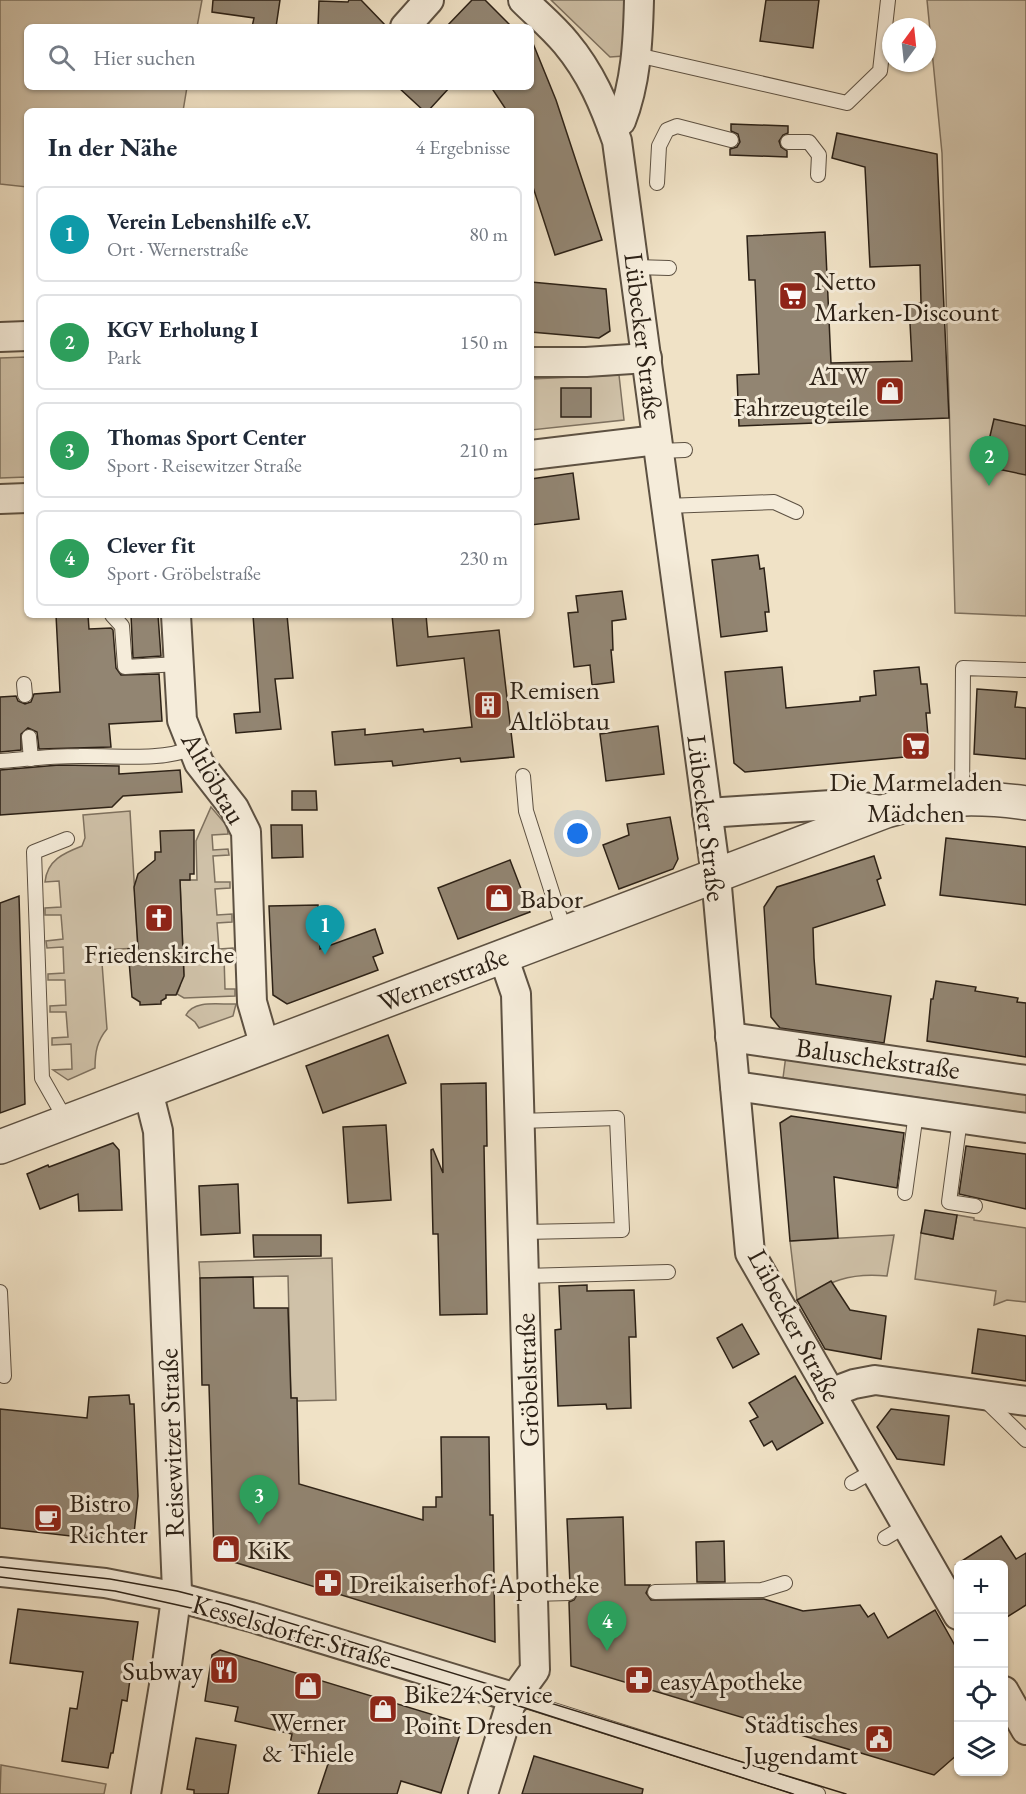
<!DOCTYPE html>
<html lang="de">
<meta charset="utf-8">
<style>
:root{--surface:#fff;--page:#f2f2f3;--text:#1f2937;--muted:#747a83;--line:#e0e1e3;--accent:#7c3aed}
body{margin:0;font-family:"EB Garamond",serif;background:var(--page);color:var(--text)}
.controls{position:absolute;right:18px;bottom:18px;display:grid;overflow:hidden;border-radius:9px;box-shadow:0 2px 4px #0004}
.controls button{width:54px;height:54px;display:grid;place-items:center;padding:0;border:0;border-bottom:2px solid var(--line);background:var(--surface);color:var(--text);font:30px sans-serif}
.compass{position:absolute;left:882px;top:18px;width:54px;height:54px;border-radius:50%;background:var(--surface);box-shadow:0 2px 4px #0004;rotate:15deg}
.you{position:absolute;left:578px;top:834px;width:21px;height:21px;margin:-15px;border:4px solid #fff;border-radius:50%;background:#1a73e8;box-shadow:0 0 0 9px #1a73e833}
.badge{display:grid;place-items:center;width:39px;height:39px;border-radius:50%;background:var(--accent);color:#fff;font-size:20px;font-weight:700}
.pin{position:absolute;translate:-50% -50px;filter:drop-shadow(0 2px 3px #0008)}
.pin::after{content:'';position:absolute;top:32px;width:21px;height:18px;background:inherit;clip-path:polygon(0 0,100% 0,50% 100%)}
.list{margin:0;padding:0;list-style:none}
h2{display:flex;justify-content:space-between;align-items:center;height:78px;margin:0;padding:0 24px;font-size:26px}
h2 small{font-size:20px;font-weight:400;color:var(--muted)}
.list li{display:grid;grid-template-columns:39px 1fr auto;gap:18px;align-items:center;box-sizing:border-box;height:96px;margin:0 12px 12px;padding:0 12px;border:2px solid var(--line);border-radius:9px}
.list b{display:block;font-size:22px;white-space:nowrap}
.list p{margin:0;font-size:20px;white-space:nowrap;color:var(--muted)}
.list em{font-size:20px;font-style:normal;color:var(--muted)}
.icon{flex:none;width:33px;height:33px;fill:none;stroke:currentColor;stroke-width:2;stroke-linecap:round;stroke-linejoin:round}
.map{position:relative;flex:none;width:1026px;height:1794px;overflow:hidden}
.search{position:absolute;background:var(--surface);box-shadow:0 2px 4px #0004;left:24px;top:24px;width:510px;height:66px;display:flex;align-items:center;gap:15px;box-sizing:border-box;padding:0 21px;border-radius:9px;color:var(--muted);font-size:22px}
.panel{position:absolute;background:var(--surface);box-shadow:0 2px 4px #0004;left:24px;top:108px;width:510px;height:510px;border-radius:9px}
.map>svg:first-child{display:block}
.green{fill:#cfc1a8;stroke:#7e715f;stroke-width:1.5}
.building{fill:#928572;stroke:#2c2116;stroke-width:1.5}
.lines{fill:none;stroke-linecap:round;stroke-linejoin:round}
.service-casing{stroke:#5d5142;stroke-width:16}
.minor-casing{stroke:#5d5142;stroke-width:32}
.tertiary-casing{stroke:#5d5142;stroke-width:36}
.service{stroke:#f5ecda;stroke-width:14}
.minor{stroke:#f5ecda;stroke-width:28}
.tertiary{stroke:#f5ecda;stroke-width:33}
.tram{stroke:#2c2116;stroke-width:1.5}
.labels{text-anchor:middle;dominant-baseline:central;stroke-width:6;stroke-linejoin:round;paint-order:stroke}
.poi-label{font-size:27px;fill:#2c2116;stroke:#f5ecda;text-anchor:start}
.street-label{font-size:27px;fill:#2c2116;stroke:#f5ecda}
</style>
<div class="map">
<svg width="1026" height="1794" viewBox="0 0 1026 1794">
<rect width="100%" height="100%" fill="#f0e2c6"/>
<filter id="stains"><feTurbulence type="fractalNoise" baseFrequency=".00333" numOctaves="4"/><feColorMatrix values="0 0 0 0 .2 0 0 0 0 .09 0 0 0 0 .02 0 0 0 .5 -.17"/></filter>
<radialGradient id="worn" r=".72"><stop offset=".6" stop-color="#630" stop-opacity="0"/><stop offset="1" stop-color="#630" stop-opacity=".3"/></radialGradient>
<g class="green">
<polygon points="0,0 202,0 197,27 27,27 27,87 187,87 183,111 27,111 27,187 0,184"/>
<polygon points="551,0 630,0 624,56 610,57"/>
<polygon points="927,0 1026,0 1026,616 955,613 942,153"/>
<polygon points="27,357 27,477 0,478 0,358"/>
<polygon points="619,375 624,420 531,430 531,379"/>
<polygon points="211,807 227,826 228,834 212,835 213,850 228,849 229,855 213,856 215,882 230,882 230,888 215,889 217,915 232,914 232,922 217,923 219,949 233,948 234,955 224,956 225,989 235,989 235,996 184,998 177,994 180,986 179,976 184,975 180,880 197,880 196,841"/>
<path d="M130,811L138,948L101,950L107,1029C97,1041 95,1052 95,1068L68,1080L53,1070L72,1069L71,1044L52,1045V1038L68,1037L66,1012H50V1006L66,1005L65,980H48V974L64,973L63,947L47,948L46,941L63,939L61,915H45V908L61,907L59,881L45,882C47,860 64,853 82,846L85,838L83,815Z"/>
<path d="M236,1004L233,1016L199,1028L195,1022L186,1015C194,999 221,1005 236,1004Z"/>
<polygon points="786,1055 1026,1090 1026,1113 783,1078"/>
<polygon points="957,1215 974,1218 974,1220 1026,1228 1026,1302 1007,1300 994,1305 996,1291 915,1279 921,1233 953,1239"/>
<path d="M894,1235L887,1276C848,1272 830,1282 797,1300L790,1241Z"/>
<polygon points="332,1258 336,1400 297,1401 297,1398 291,1398 288,1276 200,1278 199,1262"/>
<polygon points="1,1765 106,1784 104,1794 0,1794"/>
</g>
<g class="building">
<polygon points="213,0 280,0 276,27 252,27 254,18 212,12"/>
<polygon points="349,0 361,0 387,27 318,27 319,1 348,2"/>
<polygon points="472,0 485,0 512,27 446,27"/>
<polygon points="766,0 819,0 813,48 760,41"/>
<polygon points="532,41 556,100 602,240 555,255 531,181 531,111 507,111 491,87 531,87"/>
<polygon points="398,87 450,87 428,111 424,111"/>
<polygon points="731,124 788,126 788,133 783,135 779,141 781,147 787,151 787,157 730,155 730,149 737,147 740,142 738,134 731,131"/>
<polygon points="837,133 937,154 949,418 739,426 737,375 759,374 755,280 749,280 747,236 825,232 831,363 912,361 909,304 921,303 920,265 870,267 865,167 832,158"/>
<polygon points="531,282 606,289 610,331 599,338 531,332"/>
<rect x="561" y="388" width="30" height="29"/>
<polygon points="994,419 1026,426 1026,475 983,466"/>
<polygon points="573,473 579,519 531,525 531,479"/>
<polygon points="758,555 760,569 764,568 769,612 765,612 767,631 721,637 712,560"/>
<polygon points="622,591 626,619 612,621 613,650 611,650 614,682 592,685 590,665 574,667 568,613 578,612 576,596"/>
<polygon points="56,615 88,615 89,629 111,628 113,630 116,668 121,675 159,674 162,721 109,724 111,747 39,749 37,732 28,728 21,734 21,750 0,752 0,697 16,696 18,701 25,704 31,702 34,694 60,692"/>
<polygon points="131,615 158,615 161,656 133,658"/>
<polygon points="253,615 287,615 293,678 275,679 281,729 236,733 234,714 260,712"/>
<polygon points="392,615 426,615 428,637 499,630 514,757 461,762 460,758 393,766 392,761 335,765 332,732 365,729 365,735 423,729 424,732 472,727 464,658 397,666"/>
<polygon points="782,667 786,708 860,701 860,697 876,695 874,671 919,667 921,684 927,684 930,713 926,713 928,736 925,736 926,755 745,772 734,763 725,672"/>
<polygon points="977,689 1017,692 1015,707 1026,708 1026,759 974,754"/>
<polygon points="658,726 664,774 606,781 600,734"/>
<polygon points="59,765 119,766 119,774 180,770 182,792 123,796 112,807 0,815 0,770"/>
<polygon points="292,791 316,791 317,810 292,810"/>
<polygon points="670,817 678,859 673,869 619,889 603,845 629,835 627,824"/>
<polygon points="271,825 302,825 303,857 272,858"/>
<polygon points="194,830 194,874 190,874 190,880 180,880 184,976 176,995 166,995 166,998 161,1001 161,1004 140,1005 140,1002 132,997 128,949 138,948 134,887 138,874 155,860 155,852 161,852 160,831"/>
<polygon points="946,838 1026,847 1026,905 940,895"/>
<polygon points="874,856 881,878 877,880 885,905 813,928 814,958 816,984 891,996 884,1043 780,1028 771,1017 764,907 777,887"/>
<polygon points="510,860 530,912 458,939 438,888"/>
<polygon points="19,896 25,1104 0,1113 0,903"/>
<polygon points="318,905 320,949 375,929 383,953 373,957 378,970 287,1004 273,995 269,906"/>
<polygon points="936,981 976,987 975,991 1018,998 1017,1002 1026,1003 1026,1057 927,1041 931,999 933,999"/>
<polygon points="388,1035 406,1083 323,1113 306,1066"/>
<polygon points="486,1083 487,1146 484,1146 487,1314 440,1315 438,1234 433,1234 431,1150 433,1149 443,1173 441,1084"/>
<polygon points="791,1116 904,1133 897,1188 834,1177 838,1238 790,1241 780,1123"/>
<polygon points="386,1125 391,1200 348,1203 343,1127"/>
<polygon points="113,1143 119,1150 122,1210 79,1211 78,1194 40,1209 27,1174 48,1165 49,1167"/>
<polygon points="966,1146 1026,1154 1026,1209 959,1194"/>
<polygon points="238,1184 240,1233 201,1235 199,1186"/>
<polygon points="925,1210 957,1215 953,1239 921,1233"/>
<polygon points="253,1235 321,1235 321,1256 254,1257"/>
<polygon points="253,1277 254,1308 288,1308 291,1398 297,1398 299,1484 423,1520 423,1507 436,1507 436,1497 442,1497 441,1437 489,1437 490,1515 493,1515 495,1642 214,1556 209,1385 202,1385 200,1278"/>
<polygon points="831,1281 850,1310 886,1316 881,1359 825,1349 797,1300"/>
<polygon points="587,1285 587,1291 634,1290 636,1337 629,1337 631,1408 607,1409 606,1404 558,1406 555,1330 561,1329 559,1286"/>
<polygon points="742,1324 759,1354 733,1368 717,1338"/>
<polygon points="978,1329 1026,1336 1026,1381 972,1373"/>
<polygon points="795,1376 823,1423 777,1450 772,1441 764,1446 750,1421 758,1417 749,1403"/>
<polygon points="129,1395 130,1404 134,1404 138,1496 133,1543 0,1528 0,1409 87,1418 89,1397"/>
<polygon points="891,1409 949,1416 944,1465 897,1459 877,1427"/>
<polygon points="623,1517 625,1585 650,1585 646,1593 651,1600 764,1599 803,1611 860,1605 868,1617 874,1613 888,1638 935,1610 958,1651 958,1754 934,1775 571,1666 569,1602 574,1600 578,1593 576,1588 570,1584 567,1519"/>
<polygon points="1001,1536 1016,1559 1026,1553 1026,1605 1004,1619 1004,1564 957,1564"/>
<polygon points="724,1541 725,1582 697,1582 696,1542"/>
<polygon points="18,1609 138,1622 127,1701 122,1700 113,1753 111,1753 108,1768 62,1761 70,1708 77,1709 83,1672 10,1663"/>
<polygon points="220,1650 457,1722 461,1731 441,1793 401,1781 397,1794 318,1794 329,1761 289,1749 292,1734 235,1721 238,1707 205,1701 212,1655"/>
<polygon points="196,1738 236,1745 228,1794 194,1794 194,1790 187,1789"/>
<polygon points="534,1756 643,1789 642,1794 522,1794"/>
</g>
<g class="lines">
<g class="service-casing">
<g id="service">
<polyline points="637,55 847,103 880,71 888,0"/>
<polyline points="788,142 809,142 819,155 818,175"/>
<polyline points="657,183 659,146 667,130 677,126 731,140"/>
<polyline points="635,267 669,268"/>
<polyline points="659,451 685,450"/>
<polyline points="666,506 774,502 796,512"/>
<polyline points="112,615 122,626 125,667 179,664"/>
<polyline points="24,684 25,695"/>
<polyline points="29,737 31,759"/>
<path d="M0,761C26,759 52,756 79,756C116,755 158,762 193,748"/>
<polyline points="523,776 526,811 565,933"/>
<polyline points="962,798 963,668 1026,670"/>
<polyline points="960,1119 949,1202 975,1206"/>
<polyline points="519,1121 617,1118 622,1230 523,1232"/>
<polyline points="67,1122 42,1078 34,852 67,839"/>
<polyline points="905,1193 916,1113"/>
<polyline points="524,1276 668,1272"/>
<polyline points="0,1292 4,1376"/>
<polyline points="985,1400 1026,1440"/>
<polyline points="852,1483 875,1470"/>
<polyline points="885,1538 907,1525"/>
<polyline points="655,1592 762,1590 785,1583"/>
<polyline points="533,1594 569,1593"/>
<polyline points="516,1698 818,1794"/>
</g>
</g>
<g class="minor-casing">
<g id="minor">
<path d="M523,0C537,14 553,27 566,43C591,73 604,104 617,141L716,876L750,1253L958,1615"/>
<polyline points="405,27 429,0"/>
<path d="M612,127L621,121C636,83 638,41 639,0"/>
<polyline points="0,337 27,336"/>
<polyline points="531,362 586,362 647,358"/>
<polyline points="531,455 657,440"/>
<polyline points="0,499 27,498"/>
<polyline points="176,615 182,720 199,763 234,808 246,832 252,1002 265,1047"/>
<polyline points="707,813 847,804 886,811"/>
<polyline points="730,1037 1026,1080"/>
<polyline points="735,1086 1026,1128"/>
<polyline points="830,1393 854,1384 875,1380 1026,1401"/>
<polyline points="0,1572 105,1583 177,1597 251,1617 516,1698"/>
<polyline points="1004,1691 1026,1730"/>
<polyline points="146,1794 165,1679 177,1591 158,1131 148,1091"/>
<polyline points="483,1794 511,1703 535,1670 516,994 503,956"/>
</g>
</g>
<g class="tertiary-casing">
<path id="tertiary" d="M0,1147L886,811C932,797 978,796 1026,803"/>
</g>
<use href="#service" class="service"/>
<use href="#minor" class="minor"/>
<use href="#tertiary" class="tertiary"/>
<g class="tram">
<polyline points="0,1567 110,1579 177,1591 228,1604 846,1794"/>
<polyline points="0,1577 115,1591 209,1612 522,1707 793,1794"/>
</g>
</g>
<defs>
<g id="supermarket-square" transform="scale(1.5)"><rect x="-9" y="-9" width="18" height="18" rx="4" fill="#8f2418" stroke="#f5ecda"/><path d="M-6-5.5h2.5l.6 2H6L4.5 2H-2.5L-4.4-4H-6ZM-1.5 3.2a1.3 1.3 0 1 0 .1 0ZM3 3.2a1.3 1.3 0 1 0 .1 0Z" fill="#fff"/></g>
<g id="shop-square" transform="scale(1.5)"><rect x="-9" y="-9" width="18" height="18" rx="4" fill="#8f2418" stroke="#f5ecda"/><path d="M-5-2.5h2.3a2.7 3.5 0 0 1 5.4 0H5L5.5 6h-11ZM-1.5-2.5h3a1.5 2.3 0 0 0-3 0Z" fill="#fff"/></g>
<g id="building-square" transform="scale(1.5)"><rect x="-9" y="-9" width="18" height="18" rx="4" fill="#8f2418" stroke="#f5ecda"/><path d="M-4-6H4V6H1V3H-1V6H-4ZM-2.5-4.3h1.7v1.8h-1.7ZM.8-4.3h1.7v1.8H.8ZM-2.5-1h1.7V.8h-1.7ZM.8-1h1.7V.8H.8Z" fill="#fff"/></g>
<g id="church-square" transform="scale(1.5)"><rect x="-9" y="-9" width="18" height="18" rx="4" fill="#8f2418" stroke="#f5ecda"/><path d="M-1.2-6h2.4v3.5h3.3v2.4h-3.3V6h-2.4V-.1h-3.3v-2.4h3.3Z" fill="#fff"/></g>
<g id="cafe-square" transform="scale(1.5)"><rect x="-9" y="-9" width="18" height="18" rx="4" fill="#8f2418" stroke="#f5ecda"/><path d="M-5.5-4.5H6V0H3Q3 3.5 0 3.5H-2.5Q-5.5 3.5-5.5 0ZM3-3.2v2h1.7v-2ZM-6 4.5H4V6H-6Z" fill="#fff"/></g>
<g id="pharmacy-square" transform="scale(1.5)"><rect x="-9" y="-9" width="18" height="18" rx="4" fill="#8f2418" stroke="#f5ecda"/><path d="M-2-6h4v4h4v4h-4v4h-4v-4h-4v-4h4Z" fill="#fff"/></g>
<g id="restaurant-square" transform="scale(1.5)"><rect x="-9" y="-9" width="18" height="18" rx="4" fill="#8f2418" stroke="#f5ecda"/><path d="M-5-6h1v4h1v-4h1v4h1v-4h1v5L-1.5 .5V6h-2V.5L-5-1ZM5-6V6H3V1.5H1.5Q1.5-4 5-6Z" fill="#fff"/></g>
<g id="civic-square" transform="scale(1.5)"><rect x="-9" y="-9" width="18" height="18" rx="4" fill="#8f2418" stroke="#f5ecda"/><path d="M-.6-6.5H3V-4.5H.6V-3L4-1V1h2V6H-6V1h2V-1L-.6-3ZM-1.2 2.5V6h2.4V2.5Z" fill="#fff"/></g>
</defs>
<g fill-rule="evenodd">
<use href="#supermarket-square" x="793" y="296"/>
<use href="#shop-square" x="890" y="391"/>
<use href="#building-square" x="488" y="705"/>
<use href="#supermarket-square" x="916" y="746"/>
<use href="#shop-square" x="499" y="898"/>
<use href="#church-square" x="159" y="918"/>
<use href="#cafe-square" x="48" y="1518"/>
<use href="#shop-square" x="226" y="1549"/>
<use href="#pharmacy-square" x="328" y="1583"/>
<use href="#restaurant-square" x="224" y="1670"/>
<use href="#pharmacy-square" x="639" y="1680"/>
<use href="#shop-square" x="308" y="1686"/>
<use href="#shop-square" x="383" y="1709"/>
<use href="#civic-square" x="879" y="1739"/>
</g>
<g class="labels">
<g class="poi-label">
<text x="814" y="280">Netto<tspan x="814" dy="31">Marken-Discount</tspan></text>
<text x="869" y="375" text-anchor="end">ATW<tspan x="869" dy="31">Fahrzeugteile</tspan></text>
<text x="509" y="689">Remisen<tspan x="509" dy="31">Altlöbtau</tspan></text>
<text x="916" y="781" text-anchor="middle">Die Marmeladen<tspan x="916" dy="31">Mädchen</tspan></text>
<text x="520" y="898">Babor</text>
<text x="159" y="953" text-anchor="middle">Friedenskirche</text>
<text x="69" y="1502">Bistro<tspan x="69" dy="31">Richter</tspan></text>
<text x="247" y="1549">KiK</text>
<text x="349" y="1583">Dreikaiserhof-Apotheke</text>
<text x="203" y="1670" text-anchor="end">Subway</text>
<text x="660" y="1680">easyApotheke</text>
<text x="404" y="1693">Bike24 Service<tspan x="404" dy="31">Point Dresden</tspan></text>
<text x="308" y="1721" text-anchor="middle">Werner<tspan x="308" dy="31">&amp; Thiele</tspan></text>
<text x="858" y="1723" text-anchor="end">Städtisches<tspan x="858" dy="31">Jugendamt</tspan></text>
</g>
<g class="street-label">
<text transform="translate(644 336) rotate(83)">Lübecker Straße</text>
<text transform="translate(214 778) rotate(60)">Altlöbtau</text>
<text transform="translate(707 818) rotate(83)">Lübecker Straße</text>
<text transform="translate(443 979) rotate(-21)">Wernerstraße</text>
<text transform="translate(878 1058) rotate(8)">Baluschekstraße</text>
<text transform="translate(795 1325) rotate(62)">Lübecker Straße</text>
<text transform="translate(527 1380) rotate(-92)">Gröbelstraße</text>
<text transform="translate(171 1443) rotate(-92)">Reisewitzer Straße</text>
<text transform="translate(292 1631) rotate(16)">Kesselsdorfer Straße</text>
</g>
</g>
<rect width="100%" height="100%" filter="url(#stains)"/>
<rect width="100%" height="100%" fill="url(#worn)"/>
</svg>
<div class="controls">
<button>+</button>
<button>−</button>
<button><svg class="icon" aria-label="locate" viewBox="0 0 24 24"><circle cx="12" cy="12" r="6"/><path d="M12 2v4M12 18v4M2 12h4M18 12h4"/></svg></button>
<button><svg class="icon" aria-label="layers" viewBox="0 0 24 24"><path d="M12 4l9 5-9 5-9-5zM3 14l9 5 9-5"/></svg></button>
</div>
<svg class="compass" viewBox="-18 -18 36 36"><path d="M0-13l5 13h-10z" fill="#e53935"/><path d="M0 13l5-13h-10z" fill="#747a83"/></svg>
<div class="you"></div>
<div class="pin badge" style="left:325px;top:955px;background:#0f9aa8">1</div>
<div class="pin badge" style="left:989px;top:486px;background:#2e9e5b">2</div>
<div class="pin badge" style="left:259px;top:1525px;background:#2e9e5b">3</div>
<div class="pin badge" style="left:607px;top:1651px;background:#2e9e5b">4</div>
<div class="search"><svg class="icon" aria-label="search" viewBox="0 0 24 24"><circle cx="10" cy="10" r="6"/><path d="M15 15l6 6"/></svg>Hier suchen</div>
<section class="panel">
<h2>In der Nähe<small>4 Ergebnisse</small></h2>
<ul class="list">
<li><span class="badge" style="background:#0f9aa8">1</span><div><b>Verein Lebenshilfe e.V.</b><p>Ort · Wernerstraße</p></div><em>80 m</em></li>
<li><span class="badge" style="background:#2e9e5b">2</span><div><b>KGV Erholung I</b><p>Park</p></div><em>150 m</em></li>
<li><span class="badge" style="background:#2e9e5b">3</span><div><b>Thomas Sport Center</b><p>Sport · Reisewitzer Straße</p></div><em>210 m</em></li>
<li><span class="badge" style="background:#2e9e5b">4</span><div><b>Clever fit</b><p>Sport · Gröbelstraße</p></div><em>230 m</em></li>
</ul>
</section>
</div>
